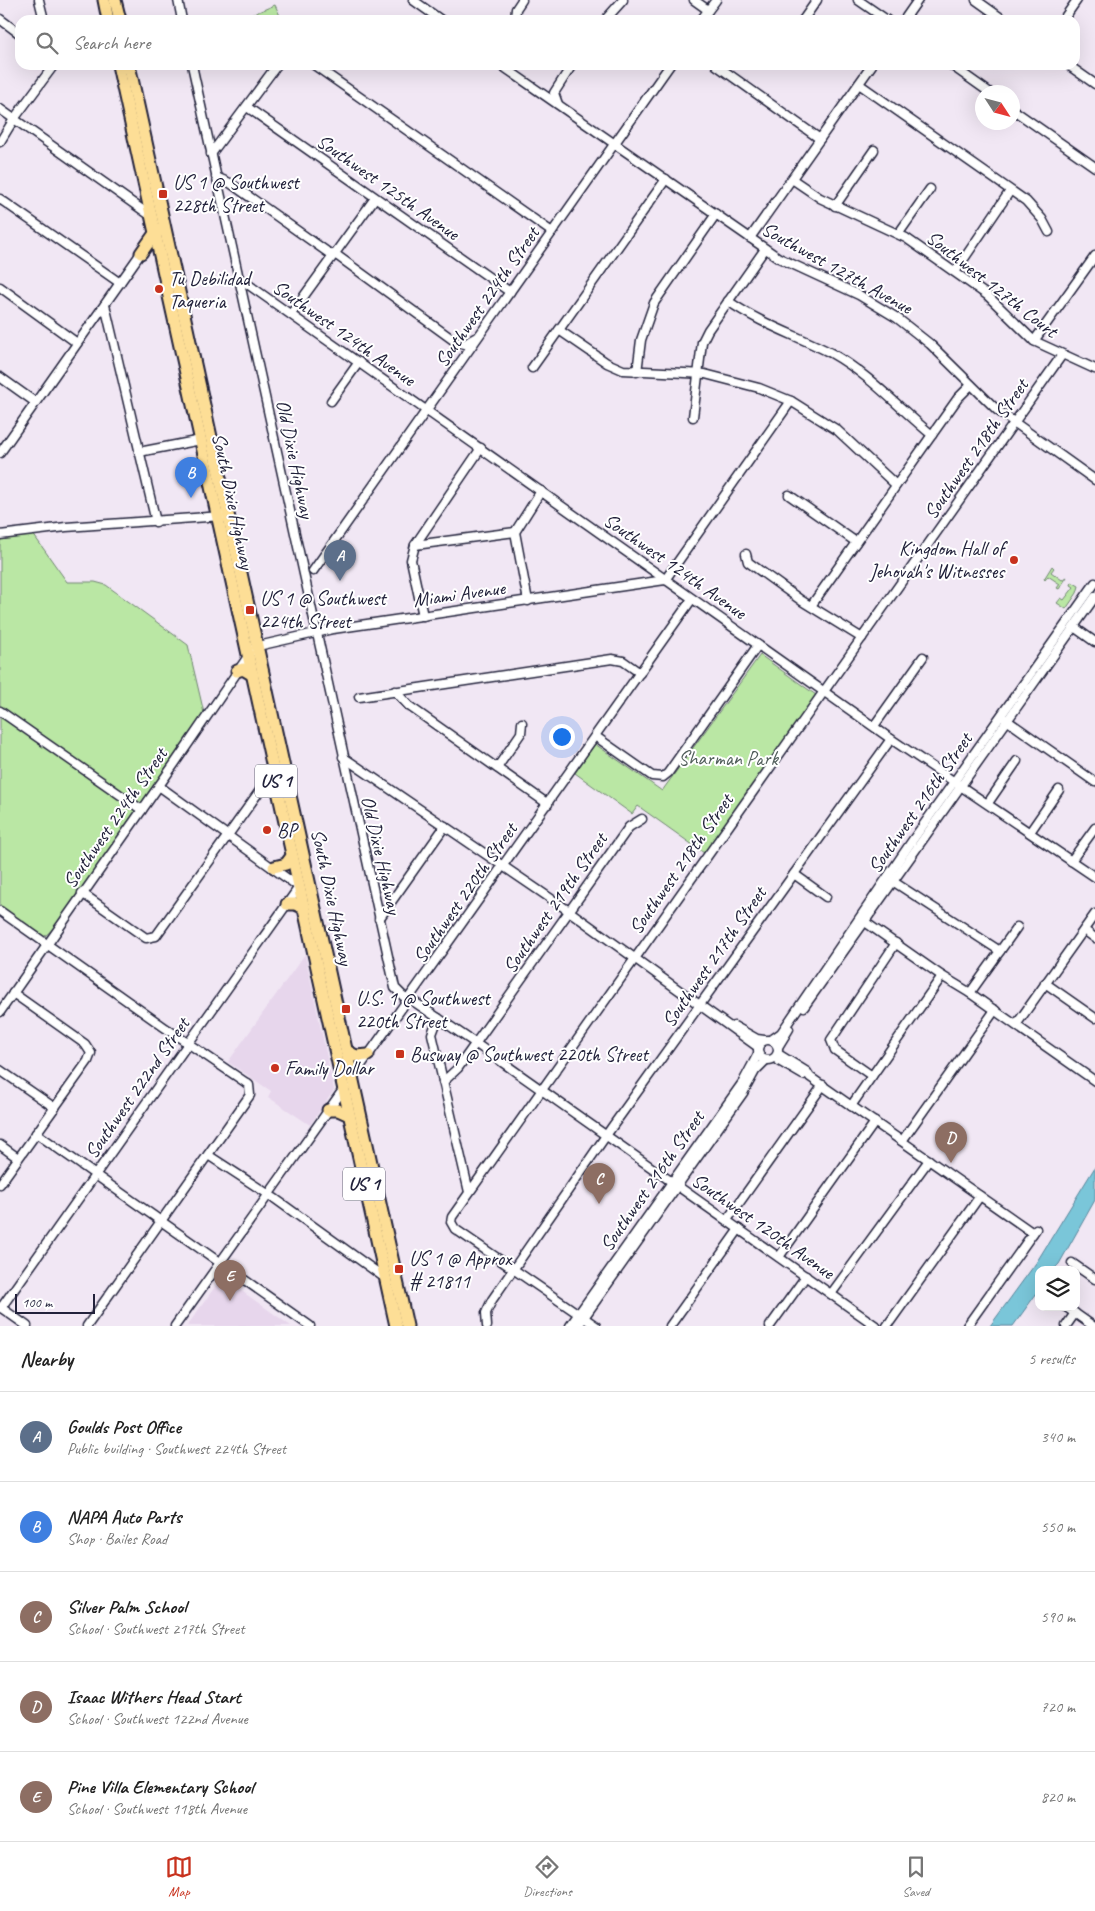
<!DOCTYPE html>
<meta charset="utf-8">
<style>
:root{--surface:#fff;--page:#f2f2f2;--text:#222;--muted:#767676;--line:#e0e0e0;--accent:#c8321e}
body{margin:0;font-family:Caveat,sans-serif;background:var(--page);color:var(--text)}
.controls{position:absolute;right:15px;bottom:15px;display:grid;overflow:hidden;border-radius:10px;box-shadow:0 5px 20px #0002}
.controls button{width:45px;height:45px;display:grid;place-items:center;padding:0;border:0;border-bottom:1px solid var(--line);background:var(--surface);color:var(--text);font:25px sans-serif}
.compass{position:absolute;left:975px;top:85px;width:45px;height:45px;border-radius:50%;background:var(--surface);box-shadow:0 5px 20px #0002;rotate:126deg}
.scale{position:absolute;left:15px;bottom:12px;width:80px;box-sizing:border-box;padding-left:5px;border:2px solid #22223b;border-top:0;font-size:14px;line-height:18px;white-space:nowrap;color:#22223b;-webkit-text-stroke:4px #fff;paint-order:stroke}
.you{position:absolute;left:561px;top:736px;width:18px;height:18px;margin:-12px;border:4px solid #fff;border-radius:50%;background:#1a73e8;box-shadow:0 0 0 8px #1a73e833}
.badge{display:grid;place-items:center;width:32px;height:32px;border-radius:50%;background:var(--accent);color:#fff;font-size:16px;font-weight:700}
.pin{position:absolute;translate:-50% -41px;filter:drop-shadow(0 1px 2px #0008)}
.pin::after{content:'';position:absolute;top:26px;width:18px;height:15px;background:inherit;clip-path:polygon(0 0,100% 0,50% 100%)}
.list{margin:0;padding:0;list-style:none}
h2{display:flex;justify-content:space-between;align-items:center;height:65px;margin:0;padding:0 20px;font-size:21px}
h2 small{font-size:16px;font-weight:400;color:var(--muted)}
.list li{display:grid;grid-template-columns:32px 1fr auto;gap:15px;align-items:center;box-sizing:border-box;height:90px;padding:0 20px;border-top:1px solid var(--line)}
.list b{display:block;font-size:19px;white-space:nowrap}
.list p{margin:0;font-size:16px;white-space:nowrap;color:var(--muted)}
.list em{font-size:16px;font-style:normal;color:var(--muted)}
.icon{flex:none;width:28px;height:28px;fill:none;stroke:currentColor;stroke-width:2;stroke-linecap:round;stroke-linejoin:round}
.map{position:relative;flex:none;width:1095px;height:1326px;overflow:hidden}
.search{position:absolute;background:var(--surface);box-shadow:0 5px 20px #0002;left:15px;right:15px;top:15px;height:55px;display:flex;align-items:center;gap:12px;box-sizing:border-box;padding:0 18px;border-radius:15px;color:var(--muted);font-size:19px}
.sheet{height:515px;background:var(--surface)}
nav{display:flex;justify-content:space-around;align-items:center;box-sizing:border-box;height:70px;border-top:1px solid var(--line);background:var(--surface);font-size:14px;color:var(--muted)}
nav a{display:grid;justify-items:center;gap:2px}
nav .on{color:var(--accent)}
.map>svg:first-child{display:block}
.built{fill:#e7d6ec}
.green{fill:#bae7a4;stroke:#6e8470}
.water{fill:#7ac6d9;stroke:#57849a}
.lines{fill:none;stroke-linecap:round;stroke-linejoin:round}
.minor-casing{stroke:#22223b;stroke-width:11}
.highway-casing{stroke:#22223b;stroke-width:15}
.minor{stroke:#fff;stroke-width:8}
.highway{stroke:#fdde96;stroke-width:11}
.poi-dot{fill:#c8321e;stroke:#fff;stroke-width:2}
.labels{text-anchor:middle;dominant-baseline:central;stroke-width:4;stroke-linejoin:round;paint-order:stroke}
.shield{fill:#fff;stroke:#646476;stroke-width:1}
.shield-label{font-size:19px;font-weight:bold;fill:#22223b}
.poi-label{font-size:20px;fill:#22223b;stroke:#fff;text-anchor:start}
.street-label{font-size:20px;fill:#22223b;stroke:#fff}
.park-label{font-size:20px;fill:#505d5a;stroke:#fff}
</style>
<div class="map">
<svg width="1095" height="1326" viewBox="0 0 1095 1326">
<rect width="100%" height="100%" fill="#f1e7f4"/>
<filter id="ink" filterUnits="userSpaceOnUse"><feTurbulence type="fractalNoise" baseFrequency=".02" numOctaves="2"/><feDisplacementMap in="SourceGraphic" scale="10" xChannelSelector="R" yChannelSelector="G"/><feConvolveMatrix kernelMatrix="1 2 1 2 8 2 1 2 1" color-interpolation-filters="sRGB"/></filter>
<g filter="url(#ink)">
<g class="built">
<polygon points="305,954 334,1090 310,1125 268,1097 271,1091 228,1062"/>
<polygon points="222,1277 291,1326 187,1326"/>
</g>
<g class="green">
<polygon points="275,5 282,20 239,20"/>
<polygon points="33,534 67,582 95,582 106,585 188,645 204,713 53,929 44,937 0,908 0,537"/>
<polygon points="1052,566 1054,568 1051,572 1062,580 1067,577 1059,589 1057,588 1060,584 1048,576 1045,580 1044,579"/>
<polygon points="1072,582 1079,586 1077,593 1066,609 1057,603 1061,598 1064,600 1074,587 1071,585"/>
<polygon points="760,655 816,695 704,853 638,806 632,814 575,773 595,744 662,791"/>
</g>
<polygon class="water" points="1095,1167 1095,1200 1059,1264 1053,1270 1039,1270 1039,1290 1013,1326 990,1326 1036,1263"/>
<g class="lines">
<g class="minor-casing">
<g id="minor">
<polyline points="39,0 44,20"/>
<polyline points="178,0 182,20"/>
<polyline points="413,0 441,20"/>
<polyline points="694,0 708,10"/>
<polyline points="858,0 887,20"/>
<polyline points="976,0 1004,20"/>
<polyline points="0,19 20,34"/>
<polyline points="515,19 516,9 522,0"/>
<polyline points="605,20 623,0"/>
<polyline points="701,20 716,0"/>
<polyline points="803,20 817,0"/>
<polyline points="904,20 918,0"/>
<polyline points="1063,20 1077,0"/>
<polyline points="192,65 395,988 403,996 410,999 475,1043 876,1326"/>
<polyline points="314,65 552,232"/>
<polyline points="501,65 779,258 859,295 897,318 930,344 997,410 1095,480"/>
<polyline points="716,65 820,139"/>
<polyline points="951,65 989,92"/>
<polyline points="1068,65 1095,84"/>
<polyline points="859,84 1026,201 1042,219 1049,232"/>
<polyline points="558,104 554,93 572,65"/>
<polyline points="247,107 510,292"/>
<polyline points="0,109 151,216"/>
<polyline points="1012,109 1095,167"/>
<polyline points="0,142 14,119 54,65"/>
<polyline points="211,154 277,65"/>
<polyline points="216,177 230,183 333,256"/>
<polyline points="792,179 820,198 906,238 987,295 1034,341 1095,369"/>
<polyline points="0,199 120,283"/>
<polyline points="835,206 874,150"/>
<polyline points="899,233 930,189"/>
<polyline points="750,238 872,65"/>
<polyline points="335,254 456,342 465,344 475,338"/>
<polyline points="955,272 1010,191"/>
<polyline points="239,278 891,739 1095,877"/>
<polyline points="0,287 77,343"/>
<path d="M728,301C761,324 796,335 831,353C870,375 898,407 932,435"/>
<polyline points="105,305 156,522"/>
<polyline points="291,314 375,198"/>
<polyline points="559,330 607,363 623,370 705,374 759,388 791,401 837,430 896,485"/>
<polyline points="1034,341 1095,256"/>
<polyline points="532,368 666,179"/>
<polyline points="637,372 641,340 654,303 716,214"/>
<polyline points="0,377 35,402"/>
<polyline points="331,401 359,362"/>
<polyline points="693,417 702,342 708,330 765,249"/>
<polyline points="139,452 201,440"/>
<polyline points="0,453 141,253"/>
<polyline points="789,495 856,542"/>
<polyline points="0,535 66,527 222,516"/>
<polyline points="415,545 515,532"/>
<polyline points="746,554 748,562 802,601 862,638"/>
<polyline points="313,571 670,65"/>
<polyline points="665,580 791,401"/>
<polyline points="528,601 515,532 541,491"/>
<polyline points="811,606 958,398 971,385"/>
<polyline points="423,616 411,560 415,545 481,448"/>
<polyline points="1074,627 1095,642"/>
<polyline points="395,691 409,706 548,804"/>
<polyline points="359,697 612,659 623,661 640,673"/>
<polyline points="0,711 142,810"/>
<polyline points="1005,719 1095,782"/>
<polyline points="874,726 923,657"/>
<polyline points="595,736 652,776 663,777 668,773 758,645"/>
<polyline points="343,757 569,911 758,1047"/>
<polyline points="497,768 521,733 522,723"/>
<polyline points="988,803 1017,761"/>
<polyline points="1030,832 1059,790"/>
<polyline points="1071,861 1095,828"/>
<polyline points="794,874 826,897"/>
<polyline points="894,882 1000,951 970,993"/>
<polyline points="82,893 146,938 156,936 266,782"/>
<polyline points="0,911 164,1027 245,1082 249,1085 250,1095 87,1326"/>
<polyline points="379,919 445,826"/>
<polyline points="865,922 942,976 970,993 1095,1081"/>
<polyline points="1084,930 1095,938"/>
<polyline points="1000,951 1017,927"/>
<polyline points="1045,983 1095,1018"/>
<polyline points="804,1007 1095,597"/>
<polyline points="0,1012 175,763 253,649 258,646 333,629 665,580"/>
<polyline points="438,1018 432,1034 469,1192"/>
<polyline points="1016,1025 1095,914"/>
<polyline points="734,1026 757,1039 764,1040"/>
<circle cx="768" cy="1050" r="10"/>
<polyline points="771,1040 781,1033 912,841 1095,583"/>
<polyline points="778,1047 789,1029"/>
<polyline points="778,1054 807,1072 810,1077 1033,1233"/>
<polyline points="779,1061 803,1075"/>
<polyline points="0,1070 55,1108"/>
<polyline points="872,1076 835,1050 831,1040 896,943"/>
<polyline points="352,1078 692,599"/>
<polyline points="443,1082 458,1068 629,827 642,819"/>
<polyline points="851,1106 942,976"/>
<polyline points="36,1133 310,1326"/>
<polyline points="902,1141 995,1010"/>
<polyline points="0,1145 18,1158"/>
<polyline points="208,1155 274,1198 385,1278"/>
<polyline points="0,1184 88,1061 91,1053 85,1044 13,993"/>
<polyline points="727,1220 823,1085"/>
<polyline points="779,1257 875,1122"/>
<polyline points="1072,1263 1095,1279"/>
<polyline points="831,1294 929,1160"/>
<polyline points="0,1307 27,1326"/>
<polyline points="1066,1307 1093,1326"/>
<polyline points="1,1308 299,887 159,786"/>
<polyline points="175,1326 345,1087"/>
<polyline points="487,1326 486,1313 492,1300 612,1127 891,739"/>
<polyline points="570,1326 743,1082 758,1054"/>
<polyline points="578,1326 743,1093 755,1071 766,1060"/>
<polyline points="596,1326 455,1229 451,1222 452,1217 1062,355"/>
<polyline points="670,1326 739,1229"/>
<polyline points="770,1326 806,1276"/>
<polyline points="887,1326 980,1196"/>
<polyline points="967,1326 1036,1229"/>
<polyline points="1066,1326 1075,1313"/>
</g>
</g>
<g class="highway-casing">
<g id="highway">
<polyline points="104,0 108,20"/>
<polyline points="115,0 120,20"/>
<polyline points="118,65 396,1326"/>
<polyline points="129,65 407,1326"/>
<polyline points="141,253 158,229"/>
<polyline points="237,671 243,669 253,675"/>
<polyline points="274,867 286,864 292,856"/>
<polyline points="287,904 295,904 304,908"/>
<polyline points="347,1051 356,1056 368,1055"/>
<polyline points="328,1110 338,1110 349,1115"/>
</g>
</g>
<use href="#minor" class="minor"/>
<use href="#highway" class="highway"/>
</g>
</g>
<g class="poi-dot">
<rect x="158" y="189" width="10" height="10" rx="2.5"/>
<circle cx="159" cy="289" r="5"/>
<circle cx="1014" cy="560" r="5"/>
<rect x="245" y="605" width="10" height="10" rx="2.5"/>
<circle cx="267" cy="830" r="5"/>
<rect x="341" y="1004" width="10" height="10" rx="2.5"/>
<rect x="395" y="1049" width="10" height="10" rx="2.5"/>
<circle cx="275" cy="1068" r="5"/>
<rect x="394" y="1264" width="10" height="10" rx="2.5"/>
</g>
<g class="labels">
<g class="shield">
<rect x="255" y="764.5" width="42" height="33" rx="4"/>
<rect x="343" y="1167.5" width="42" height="33" rx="4"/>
</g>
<g class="shield-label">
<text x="276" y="781">US 1</text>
<text x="364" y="1184">US 1</text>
</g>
<g class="poi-label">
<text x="173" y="182">US 1 @ Southwest<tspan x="173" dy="23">228th Street</tspan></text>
<text x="169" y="278">Tu Debilidad<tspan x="169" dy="23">Taqueria</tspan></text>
<text x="1004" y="548" text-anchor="end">Kingdom Hall of<tspan x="1004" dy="23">Jehovah's Witnesses</tspan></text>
<text x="260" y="598">US 1 @ Southwest<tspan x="260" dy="23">224th Street</tspan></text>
<text x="277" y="830">BP</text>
<text x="356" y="998">U.S. 1 @ Southwest<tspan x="356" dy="23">220th Street</tspan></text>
<text x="410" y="1054">Busway @ Southwest 220th Street</text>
<text x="285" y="1068">Family Dollar</text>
<text x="409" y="1258">US 1 @ Approx<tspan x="409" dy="23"># 21811</tspan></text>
</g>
<g class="street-label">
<text transform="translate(388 187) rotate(35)">Southwest 125th Avenue</text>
<text transform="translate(837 268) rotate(29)">Southwest 127th Avenue</text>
<text transform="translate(992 284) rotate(38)">Southwest 127th Court</text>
<text transform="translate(487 297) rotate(-55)">Southwest 224th Street</text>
<text transform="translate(344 333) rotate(35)">Southwest 124th Avenue</text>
<text transform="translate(976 449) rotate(-55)">Southwest 218th Street</text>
<text transform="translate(295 459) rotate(78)">Old Dixie Highway</text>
<text transform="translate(233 501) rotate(78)">South Dixie Highway</text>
<text transform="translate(675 566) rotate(35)">Southwest 124th Avenue</text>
<text transform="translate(459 594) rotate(-8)">Miami Avenue</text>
<text transform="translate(920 803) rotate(-55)">Southwest 216th Street</text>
<text transform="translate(115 818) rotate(-55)">Southwest 224th Street</text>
<text transform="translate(381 855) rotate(77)">Old Dixie Highway</text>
<text transform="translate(681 864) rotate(-55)">Southwest 218th Street</text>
<text transform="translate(465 893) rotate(-55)">Southwest 220th Street</text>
<text transform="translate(332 897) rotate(78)">South Dixie Highway</text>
<text transform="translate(555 903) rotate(-55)">Southwest 219th Street</text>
<text transform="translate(714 957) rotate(-55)">Southwest 217th Street</text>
<text transform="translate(137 1088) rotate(-55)">Southwest 222nd Street</text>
<text transform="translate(652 1181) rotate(-55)">Southwest 216th Street</text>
<text transform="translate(763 1226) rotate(35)">Southwest 120th Avenue</text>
</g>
<g class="park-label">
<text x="728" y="758">Sharman Park</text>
</g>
</g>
</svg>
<div class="controls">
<button><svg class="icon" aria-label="layers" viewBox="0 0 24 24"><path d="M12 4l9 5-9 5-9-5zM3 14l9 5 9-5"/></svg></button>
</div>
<svg class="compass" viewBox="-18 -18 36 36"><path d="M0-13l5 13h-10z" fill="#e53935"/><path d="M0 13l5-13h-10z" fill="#767676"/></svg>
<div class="scale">100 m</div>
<div class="you"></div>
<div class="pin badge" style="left:340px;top:581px;background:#5c6f8a">A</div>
<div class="pin badge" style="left:191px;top:498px;background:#3f7fe0">B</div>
<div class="pin badge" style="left:599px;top:1204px;background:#8d6e63">C</div>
<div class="pin badge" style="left:951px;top:1163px;background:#8d6e63">D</div>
<div class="pin badge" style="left:230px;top:1301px;background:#8d6e63">E</div>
<div class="search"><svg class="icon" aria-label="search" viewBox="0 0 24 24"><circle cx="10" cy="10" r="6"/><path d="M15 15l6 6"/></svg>Search here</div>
</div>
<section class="sheet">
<h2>Nearby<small>5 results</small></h2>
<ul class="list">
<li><span class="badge" style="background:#5c6f8a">A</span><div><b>Goulds Post Office</b><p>Public building · Southwest 224th Street</p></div><em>340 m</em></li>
<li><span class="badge" style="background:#3f7fe0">B</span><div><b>NAPA Auto Parts</b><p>Shop · Bailes Road</p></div><em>550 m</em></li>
<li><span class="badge" style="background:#8d6e63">C</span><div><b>Silver Palm School</b><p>School · Southwest 217th Street</p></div><em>590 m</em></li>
<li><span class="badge" style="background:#8d6e63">D</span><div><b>Isaac Withers Head Start</b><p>School · Southwest 122nd Avenue</p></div><em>720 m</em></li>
<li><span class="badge" style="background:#8d6e63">E</span><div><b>Pine Villa Elementary School</b><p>School · Southwest 118th Avenue</p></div><em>820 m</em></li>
</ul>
</section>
<nav>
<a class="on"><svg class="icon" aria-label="map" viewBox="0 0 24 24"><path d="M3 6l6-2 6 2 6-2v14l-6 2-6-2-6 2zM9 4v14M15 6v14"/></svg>Map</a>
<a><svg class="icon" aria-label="directions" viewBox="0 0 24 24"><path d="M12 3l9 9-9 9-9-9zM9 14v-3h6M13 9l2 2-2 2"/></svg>Directions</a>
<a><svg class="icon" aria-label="saved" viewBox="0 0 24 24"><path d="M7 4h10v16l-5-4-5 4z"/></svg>Saved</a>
</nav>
